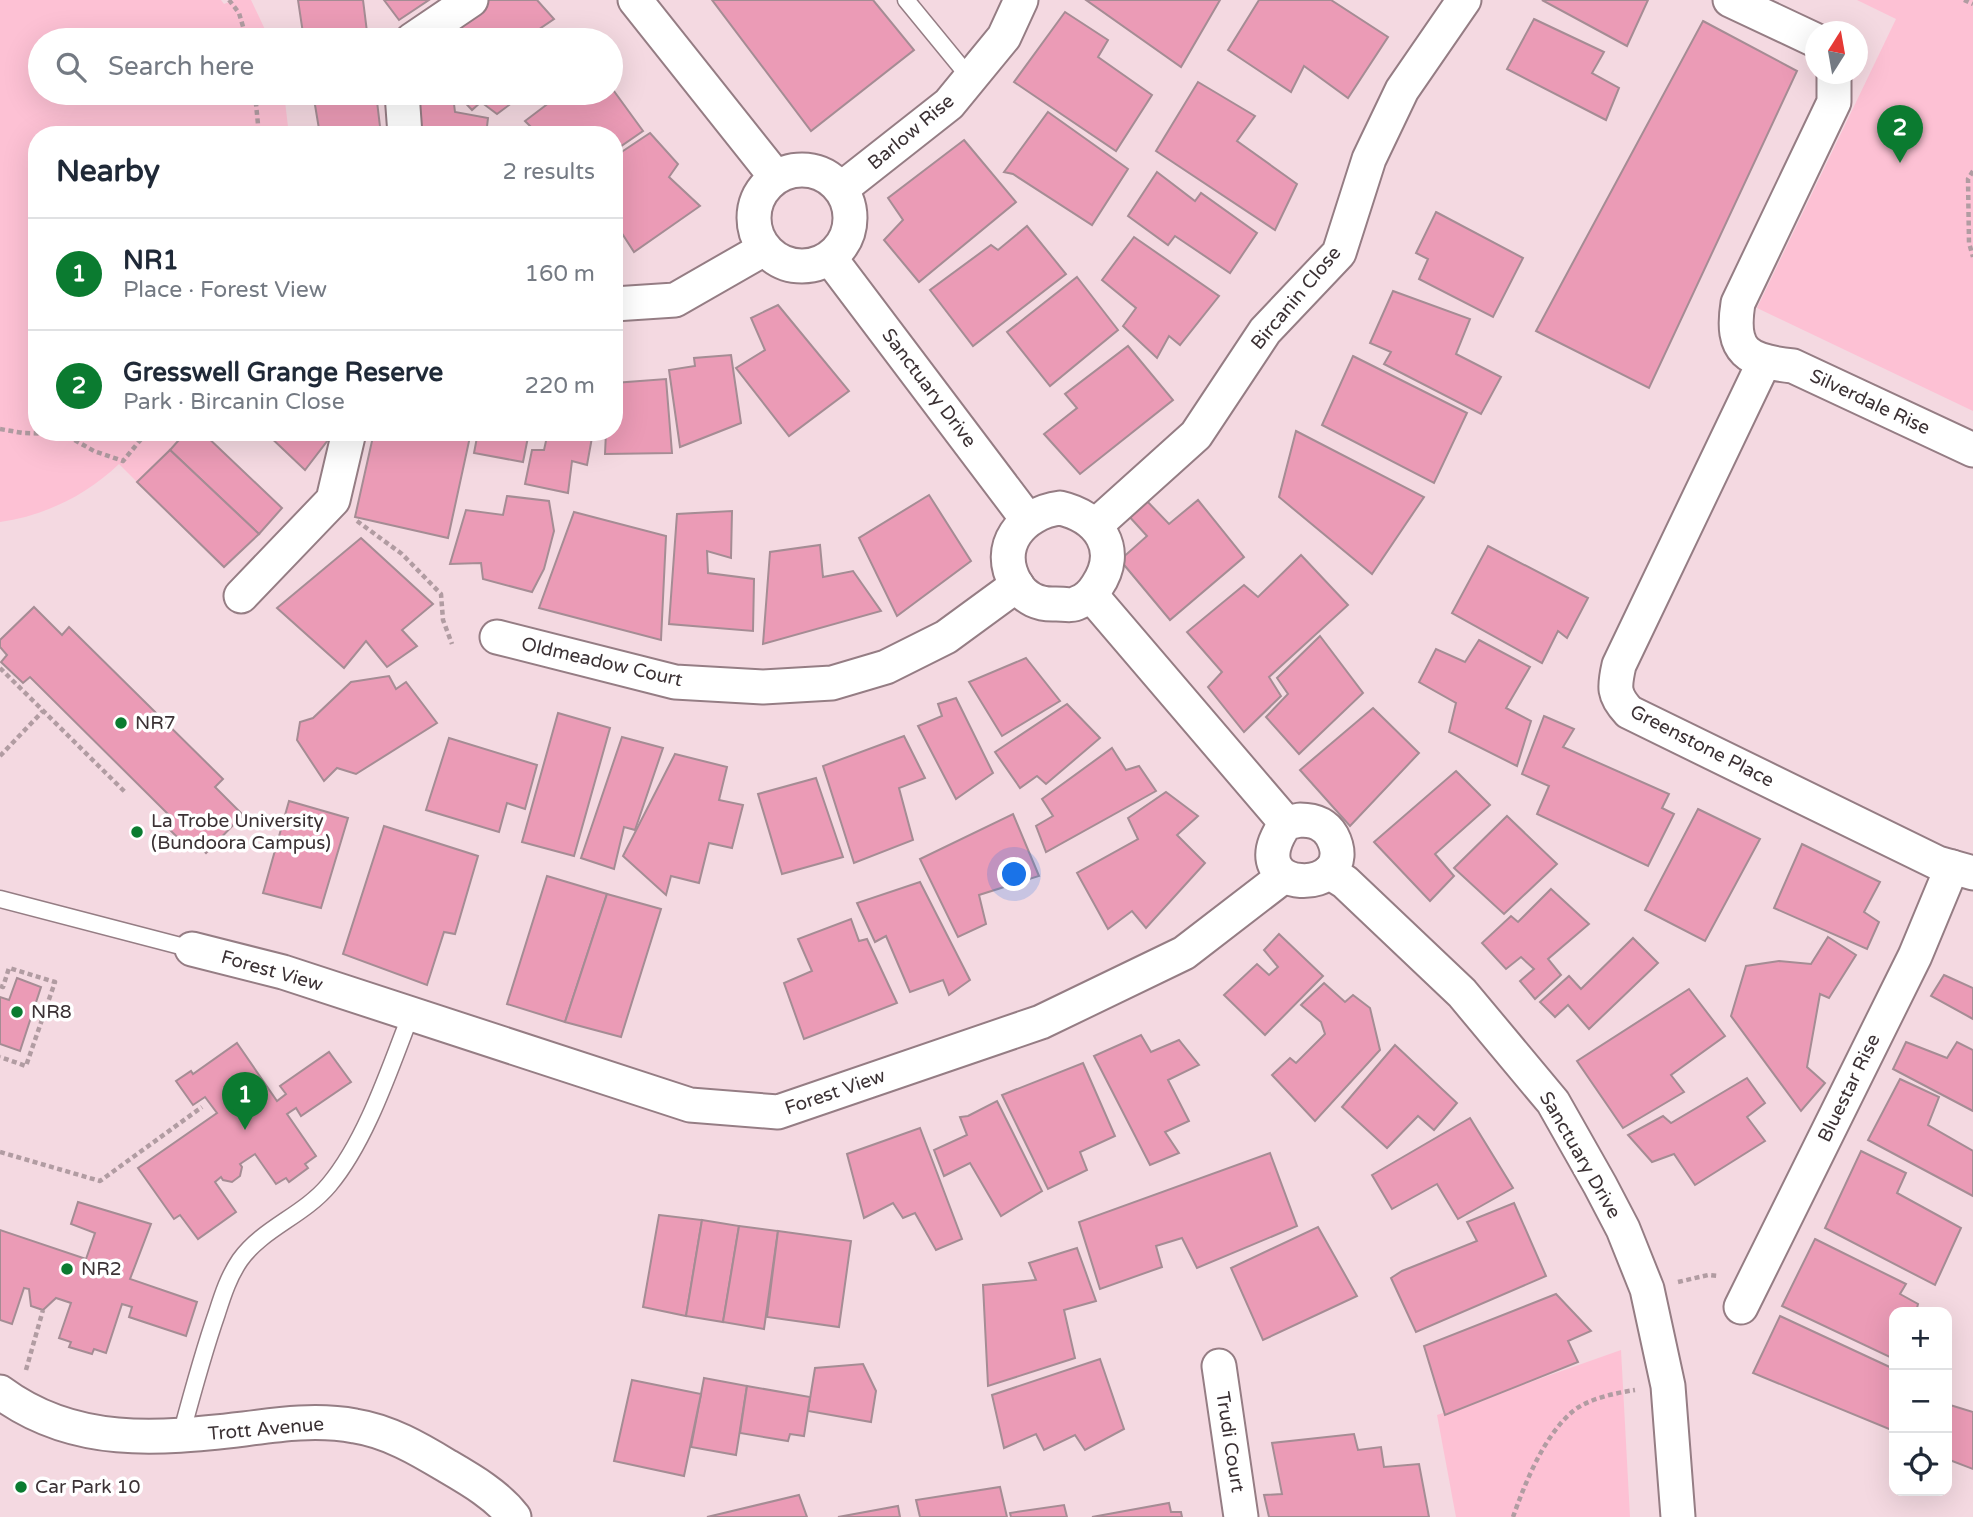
<!DOCTYPE html>
<meta charset="utf-8">
<style>
:root{--surface:#fff;--page:#f2f2f3;--text:#1f2937;--muted:#747a83;--line:#e0e1e3;--accent:#0b7b30}
body{margin:0;font-family:"Varela Round",sans-serif;background:var(--page);color:var(--text)}
.controls{position:absolute;right:21px;bottom:21px;display:grid;overflow:hidden;border-radius:14px;box-shadow:0 7px 28px #0002}
.controls button{width:63px;height:63px;display:grid;place-items:center;padding:0;border:0;border-bottom:2px solid var(--line);background:var(--surface);color:var(--text);font:35px sans-serif}
.compass{position:absolute;left:1805px;top:21px;width:63px;height:63px;border-radius:50%;background:var(--surface);box-shadow:0 7px 28px #0002;rotate:11deg}
.you{position:absolute;left:1015px;top:875px;width:24px;height:24px;margin:-18px;border:5px solid #fff;border-radius:50%;background:#1a73e8;box-shadow:0 0 0 10px #1a73e833}
.badge{display:grid;place-items:center;width:46px;height:46px;border-radius:50%;background:var(--accent);color:#fff;font-size:23px;font-weight:700}
.pin{position:absolute;translate:-50% -58px;filter:drop-shadow(0 2px 4px #0008)}
.pin::after{content:'';position:absolute;top:37px;width:24px;height:21px;background:inherit;clip-path:polygon(0 0,100% 0,50% 100%)}
.list{margin:0;padding:0;list-style:none}
h2{display:flex;justify-content:space-between;align-items:center;height:91px;margin:0;padding:0 28px;font-size:30px}
h2 small{font-size:23px;font-weight:400;color:var(--muted)}
.list li{display:grid;grid-template-columns:46px 1fr auto;gap:21px;align-items:center;box-sizing:border-box;height:112px;padding:0 28px;border-top:2px solid var(--line)}
.list b{display:block;font-size:26px;white-space:nowrap}
.list p{margin:0;font-size:23px;white-space:nowrap;color:var(--muted)}
.list em{font-size:23px;font-style:normal;color:var(--muted)}
.icon{flex:none;width:38px;height:38px;fill:none;stroke:currentColor;stroke-width:2;stroke-linecap:round;stroke-linejoin:round}
.map{position:relative;flex:none;width:1973px;height:1517px;overflow:hidden}
.search{position:absolute;background:var(--surface);box-shadow:0 7px 28px #0002;left:28px;top:28px;width:595px;height:77px;display:flex;align-items:center;gap:18px;box-sizing:border-box;padding:0 24px;border-radius:38px;color:var(--muted);font-size:26px}
.panel{position:absolute;background:var(--surface);box-shadow:0 7px 28px #0002;left:28px;top:126px;width:595px;height:315px;border-radius:28px}
.map>svg:first-child{display:block}
.green{fill:#fdc1d4}
.building{fill:#eb9bb6;stroke:#a58c94;stroke-width:2}
.lines{fill:none;stroke-linecap:round;stroke-linejoin:round}
.lane-casing{stroke:#957d84;stroke-width:19}
.street-casing{stroke:#957d84;stroke-width:37}
.path{stroke:#b19ca2;stroke-width:4.5;stroke-dasharray:5 3.5;stroke-linecap:butt}
.lane{stroke:#fff;stroke-width:16}
.street{stroke:#fff;stroke-width:33}
.poi-dot{fill:#0b7b30;stroke:#fff;stroke-width:2.5}
.labels{text-anchor:middle;dominant-baseline:central;stroke-width:7;stroke-linejoin:round;paint-order:stroke}
.street-label{font-size:19px;fill:#3b3134;stroke:#fff}
.poi-label{font-size:19px;fill:#3b3134;stroke:#fff;text-anchor:start}
</style>
<div class="map">
<svg width="1973" height="1517" viewBox="0 0 1973 1517">
<rect width="100%" height="100%" fill="#f4d9e1"/>
<g class="green">
<path d="M0,0H221L224,4L234,0H251L270,40H40V93H284L289,135H37V432H186L137,482L119,464C87,495 44,516 0,522Z"/>
<polygon points="1857,0 1973,0 1973,411 1757,308 1896,19"/>
<polygon points="1621,1350 1630,1517 1456,1517 1437,1415"/>
</g>
<g class="building">
<polygon points="298,0 363,0 368,40 304,40"/>
<polygon points="384,0 429,0 399,20"/>
<polygon points="489,0 537,0 554,19 523,40 436,40"/>
<polygon points="712,0 873,0 914,50 811,131"/>
<polygon points="1086,0 1220,0 1181,67"/>
<polygon points="1259,0 1331,0 1388,37 1348,98 1304,66 1291,92 1228,50"/>
<polygon points="1542,0 1648,0 1627,46"/>
<polygon points="1065,12 1108,40 1098,57 1152,95 1116,151 1014,82"/>
<polygon points="1534,19 1604,52 1592,73 1619,88 1606,120 1507,69"/>
<polygon points="1703,21 1797,71 1649,388 1536,331"/>
<polygon points="1198,82 1255,116 1237,141 1297,184 1275,230 1156,151"/>
<polygon points="611,87 643,131 614,151 614,135 526,135 535,131 525,121 562,93 611,93"/>
<polygon points="313,93 376,93 381,135 320,135"/>
<polygon points="456,93 523,93 524,94 497,114 481,102 472,110"/>
<polygon points="418,97 454,104 455,112 488,118 486,135 414,135"/>
<polygon points="1048,112 1128,169 1092,225 1013,174 1004,172"/>
<polygon points="650,133 678,164 669,177 700,206 634,252 614,221 614,157"/>
<polygon points="964,140 1016,202 919,282 884,240 903,220 888,198"/>
<polygon points="1157,172 1195,201 1201,193 1257,233 1230,273 1175,236 1168,245 1128,216"/>
<polygon points="1436,212 1523,258 1493,317 1419,279 1428,259 1416,253"/>
<polygon points="1027,226 1066,274 973,346 930,290 991,245 998,250"/>
<polygon points="1134,237 1219,296 1180,345 1169,336 1157,358 1123,326 1136,308 1102,280"/>
<polygon points="1077,277 1118,330 1050,386 1007,332"/>
<polygon points="1393,291 1470,319 1456,354 1501,377 1481,414 1384,364 1391,352 1370,343"/>
<polygon points="778,305 849,391 789,436 736,368 765,350 751,318"/>
<polygon points="1128,346 1173,400 1080,474 1044,434 1077,408 1065,394"/>
<polygon points="731,355 741,423 680,447 669,370 695,366 694,358"/>
<polygon points="1353,356 1467,413 1434,483 1322,425"/>
<polygon points="666,379 672,453 605,454 606,432 614,432 614,383"/>
<polygon points="1296,431 1424,497 1372,574 1279,497"/>
<polygon points="186,432 202,432 282,508 259,534 170,450"/>
<polygon points="265,432 327,432 331,436 305,470"/>
<polygon points="374,432 471,432 448,538 355,517"/>
<polygon points="478,432 529,432 523,462 474,453"/>
<polygon points="548,432 593,432 587,465 572,461 568,493 525,484 532,450 544,450"/>
<polygon points="170,450 259,534 224,567 137,482"/>
<polygon points="929,495 971,561 897,616 859,538"/>
<polygon points="507,496 549,501 554,531 544,569 532,592 483,579 481,563 450,564 466,510 503,515"/>
<polygon points="1145,499 1169,524 1198,500 1244,557 1170,620 1120,560 1147,536 1127,514"/>
<polygon points="732,511 731,558 707,551 708,573 754,579 753,631 669,624 677,514"/>
<polygon points="574,512 666,536 661,640 539,608"/>
<polygon points="361,538 433,604 402,630 417,646 387,667 366,641 344,668 277,608"/>
<polygon points="820,545 823,577 853,571 881,611 763,644 770,552"/>
<polygon points="1488,546 1588,598 1567,638 1558,631 1542,663 1452,613"/>
<polygon points="1301,555 1348,605 1269,677 1281,696 1244,732 1208,687 1222,672 1187,632 1244,585 1258,597"/>
<polygon points="34,607 62,635 69,627 223,779 215,787 243,815 206,853 196,843 189,849 166,826 173,819 30,677 23,683 1,662 7,655 0,647 0,640"/>
<polygon points="1320,636 1363,693 1299,754 1266,717 1288,694 1277,678"/>
<polygon points="1479,640 1530,667 1506,708 1531,721 1517,766 1449,732 1456,703 1419,682 1436,649 1465,662"/>
<polygon points="1026,658 1060,701 1002,736 969,682"/>
<polygon points="389,676 396,689 406,682 437,723 356,774 337,768 324,781 297,740 300,722 313,718 351,682"/>
<polygon points="956,698 993,773 956,799 918,726 942,716 938,704"/>
<polygon points="1067,704 1100,738 1046,784 1037,776 1020,788 995,752"/>
<polygon points="1373,708 1419,753 1350,826 1300,770"/>
<polygon points="558,713 610,728 574,856 522,842"/>
<polygon points="1544,716 1574,729 1563,747 1669,794 1662,808 1674,814 1648,866 1537,814 1549,786 1522,774"/>
<polygon points="904,736 925,778 899,788 913,840 854,863 823,766"/>
<polygon points="622,737 663,748 635,830 624,827 614,869 581,858"/>
<polygon points="449,738 537,765 525,809 507,803 499,832 426,810"/>
<polygon points="1112,748 1126,770 1139,766 1156,791 1046,852 1036,826 1053,816 1042,799"/>
<polygon points="675,754 727,767 719,800 743,805 732,848 709,843 699,883 671,876 666,895 623,856"/>
<polygon points="1456,771 1490,805 1435,854 1454,876 1430,901 1374,842"/>
<polygon points="816,778 843,857 782,874 758,794"/>
<polygon points="1166,792 1198,816 1177,835 1205,863 1146,928 1132,911 1108,929 1077,873 1138,839 1128,818"/>
<polygon points="289,801 348,818 321,908 263,893"/>
<polygon points="1698,809 1760,839 1705,941 1645,910"/>
<polygon points="1013,814 1039,876 979,895 986,924 958,937 920,859"/>
<polygon points="1507,816 1557,864 1504,914 1454,868"/>
<polygon points="384,826 478,856 455,934 444,932 427,985 343,954"/>
<polygon points="1802,844 1880,882 1864,912 1879,922 1867,949 1774,908"/>
<polygon points="547,876 607,894 565,1022 507,1004"/>
<polygon points="920,882 970,980 949,995 943,980 910,992 886,936 875,942 857,903"/>
<polygon points="1551,889 1589,924 1548,959 1561,975 1535,999 1520,981 1534,969 1521,957 1506,969 1482,943 1511,916 1518,922"/>
<polygon points="607,894 661,909 621,1037 565,1022"/>
<polygon points="851,919 859,941 867,939 897,1003 804,1039 784,983 812,971 798,939"/>
<polygon points="1279,934 1323,976 1265,1035 1224,995 1257,964 1269,975 1278,967 1264,950"/>
<polygon points="1828,937 1856,955 1829,998 1820,994 1807,1067 1825,1083 1801,1111 1731,1016 1746,966 1779,961 1811,964"/>
<polygon points="1633,938 1658,963 1589,1029 1568,1005 1555,1017 1540,1002 1569,976 1581,989"/>
<polygon points="1944,975 1973,988 1973,1019 1931,996"/>
<polygon points="17,978 41,987 20,1051 0,1044 0,997 9,1000"/>
<polygon points="1324,983 1345,1002 1353,995 1370,1008 1380,1050 1315,1121 1272,1075 1290,1058 1296,1063 1325,1034 1321,1022 1301,1005"/>
<polygon points="1689,989 1725,1036 1671,1075 1684,1092 1623,1128 1577,1061"/>
<polygon points="1141,1035 1151,1052 1179,1040 1199,1065 1168,1080 1189,1121 1165,1132 1179,1153 1150,1165 1094,1056"/>
<polygon points="1906,1042 1947,1058 1957,1042 1973,1050 1973,1111 1893,1069"/>
<polygon points="237,1043 277,1101 286,1094 280,1086 329,1052 351,1082 301,1116 296,1108 287,1114 316,1156 305,1164 308,1168 289,1182 286,1178 276,1184 255,1154 240,1164 242,1167 240,1176 232,1182 223,1180 221,1177 215,1182 236,1212 198,1239 180,1215 174,1219 138,1168 217,1113 205,1097 193,1105 176,1081 191,1071 193,1074"/>
<polygon points="1395,1045 1457,1103 1434,1130 1418,1116 1387,1148 1342,1107"/>
<polygon points="1083,1063 1115,1136 1080,1152 1087,1170 1048,1189 1002,1095"/>
<polygon points="1747,1078 1765,1103 1747,1117 1765,1141 1695,1185 1674,1154 1652,1162 1628,1135 1663,1116 1671,1123"/>
<polygon points="1900,1079 1939,1097 1928,1125 1973,1151 1973,1196 1868,1140"/>
<polygon points="997,1101 1042,1191 1001,1216 970,1163 944,1176 934,1150 967,1135 960,1117 968,1116"/>
<polygon points="1470,1118 1513,1188 1458,1219 1437,1184 1392,1209 1372,1175"/>
<polygon points="920,1128 962,1239 936,1250 915,1213 903,1218 893,1203 864,1218 847,1154"/>
<polygon points="1861,1151 1906,1173 1897,1193 1961,1228 1935,1285 1825,1228"/>
<polygon points="1270,1153 1297,1226 1197,1268 1182,1238 1156,1246 1162,1267 1100,1289 1079,1222"/>
<polygon points="78,1202 151,1224 130,1279 197,1302 186,1336 129,1317 132,1307 122,1304 106,1353 94,1349 92,1354 69,1347 71,1342 59,1338 71,1303 56,1298 43,1310 31,1306 29,1289 24,1288 12,1324 0,1320 0,1230 86,1259 95,1233 71,1224"/>
<polygon points="1514,1203 1546,1276 1416,1332 1391,1278 1402,1271 1477,1241 1467,1222"/>
<polygon points="659,1215 702,1220 686,1316 643,1307"/>
<polygon points="702,1220 739,1226 723,1322 686,1316"/>
<polygon points="739,1226 778,1231 764,1329 723,1322"/>
<polygon points="1318,1227 1357,1296 1263,1340 1231,1268"/>
<polygon points="778,1231 851,1241 839,1327 767,1317"/>
<polygon points="1815,1239 1906,1284 1900,1294 1918,1304 1916,1312 1894,1312 1894,1359 1782,1306"/>
<polygon points="1077,1248 1096,1301 1064,1310 1075,1358 988,1386 983,1285 1036,1280 1029,1263"/>
<polygon points="1556,1294 1591,1331 1568,1341 1578,1362 1445,1415 1424,1346"/>
<polygon points="1780,1316 1894,1369 1894,1431 1753,1373"/>
<polygon points="1100,1359 1124,1429 1085,1450 1075,1435 1044,1450 1036,1434 1004,1448 992,1395"/>
<polygon points="863,1364 876,1391 871,1422 808,1411 815,1368"/>
<polygon points="704,1378 747,1386 736,1455 691,1447"/>
<polygon points="632,1380 701,1394 684,1476 614,1461"/>
<polygon points="747,1386 810,1397 804,1436 790,1434 788,1441 740,1433"/>
<polygon points="1950,1405 1973,1412 1973,1469 1947,1459 1947,1416"/>
<polygon points="1354,1434 1358,1450 1381,1447 1384,1467 1419,1464 1429,1517 1269,1517 1264,1495 1282,1494 1272,1443"/>
<polygon points="1000,1487 1007,1517 920,1517 916,1500"/>
<polygon points="799,1495 807,1517 707,1517"/>
<polygon points="1169,1503 1171,1512 1181,1512 1182,1517 1092,1517"/>
<polygon points="1064,1505 1067,1517 1011,1517 1010,1513"/>
<polygon points="898,1506 900,1517 838,1517"/>
</g>
<g class="lines">
<g class="lane-casing">
<g id="lane">
<polyline points="906,0 970,78"/>
<polyline points="0,899 192,949"/>
<path d="M181,1435C192,1394 203,1353 217,1313C223,1294 229,1276 240,1260C263,1228 303,1216 329,1185C366,1141 390,1068 411,1014"/>
</g>
</g>
<g class="street-casing">
<g id="street">
<polyline points="635,0 775,176"/>
<polyline points="1730,0 1815,40"/>
<polyline points="412,40 471,0"/>
<path d="M1834,74V102L1738,303C1730,353 1748,361 1793,366L1973,450"/>
<polyline points="402,93 405,135"/>
<circle cx="802" cy="218" r="48"/>
<polyline points="841,189 949,104 1004,37 1021,0"/>
<polyline points="830,258 1027,519"/>
<polyline points="614,304 675,300 764,249"/>
<path d="M1764,362L1619,665C1614,687 1613,695 1629,712L1938,863L1973,873"/>
<path d="M1060,508C1099,517 1122,549 1097,586C1092,594 1086,600 1077,603C1072,606 1063,604 1056,604C1040,605 1025,599 1016,584C994,546 1022,513 1060,508Z"/>
<polyline points="1096,525 1196,435 1265,331 1339,253 1369,159 1402,90 1464,0"/>
<polyline points="1091,595 1286,823"/>
<polyline points="241,596 333,500 349,432"/>
<polyline points="497,637 675,682 763,687 832,683 886,667 946,637 1017,585"/>
<path d="M1300,820C1314,820 1325,824 1332,836C1364,897 1232,898 1286,823Z"/>
<polyline points="1329,872 1345,882 1462,993 1553,1102 1600,1185 1623,1229 1647,1289 1668,1386 1678,1517"/>
<polyline points="192,949 283,972 690,1105 778,1112 1041,1022 1184,953 1284,876"/>
<polyline points="1741,1307 1915,956 1952,867"/>
<polyline points="1219,1366 1241,1517"/>
<path d="M0,1392C74,1447 158,1439 244,1429C281,1424 318,1419 355,1426C388,1431 419,1449 447,1466C471,1480 497,1495 514,1517"/>
</g>
</g>
<g class="path">
<polyline points="229,0 239,13 247,40"/>
<polyline points="1964,0 1973,4"/>
<polyline points="255,93 259,135"/>
<polyline points="1973,171 1968,179 1969,243 1973,257"/>
<polyline points="0,429 23,433 64,434 94,451 123,461 147,432"/>
<polyline points="357,521 402,554 441,594 443,620 452,644"/>
<polyline points="0,668 126,793"/>
<polyline points="0,756 43,711"/>
<polyline points="0,986 3,987 9,968 55,982 26,1066 0,1057"/>
<polyline points="0,1152 100,1181 202,1107"/>
<polyline points="1678,1282 1708,1275 1718,1276"/>
<polyline points="26,1370 43,1310"/>
<path d="M1513,1517C1525,1483 1544,1436 1572,1412C1587,1399 1615,1393 1635,1390"/>
</g>
<use href="#lane" class="lane"/>
<use href="#street" class="street"/>
</g>
<g class="poi-dot">
<circle cx="121" cy="723" r="7"/>
<circle cx="137" cy="832" r="7"/>
<circle cx="17" cy="1012" r="7"/>
<circle cx="67" cy="1269" r="7"/>
<circle cx="21" cy="1487" r="7"/>
</g>
<g class="labels">
<g class="street-label">
<text transform="translate(911 132) rotate(-40)">Barlow Rise</text>
<text transform="translate(1296 298) rotate(-50)">Bircanin Close</text>
<text transform="translate(929 388) rotate(53)">Sanctuary Drive</text>
<text transform="translate(1870 402) rotate(25)">Silverdale Rise</text>
<text transform="translate(602 662) rotate(13)">Oldmeadow Court</text>
<text transform="translate(1702 746) rotate(27)">Greenstone Place</text>
<text transform="translate(272 971) rotate(16)">Forest View</text>
<text transform="translate(1849 1088) rotate(-64)">Bluestar Rise</text>
<text transform="translate(835 1092) rotate(-19)">Forest View</text>
<text transform="translate(1580 1155) rotate(60)">Sanctuary Drive</text>
<text transform="translate(266 1429) rotate(-5)">Trott Avenue</text>
<text transform="translate(1230 1442) rotate(81)">Trudi Court</text>
</g>
<g class="poi-label">
<text x="135" y="723">NR7</text>
<text x="151" y="821">La Trobe University<tspan x="151" dy="22">(Bundoora Campus)</tspan></text>
<text x="31" y="1012">NR8</text>
<text x="81" y="1269">NR2</text>
<text x="35" y="1487">Car Park 10</text>
</g>
</g>
</svg>
<div class="controls">
<button>+</button>
<button>−</button>
<button><svg class="icon" aria-label="locate" viewBox="0 0 24 24"><circle cx="12" cy="12" r="6"/><path d="M12 2v4M12 18v4M2 12h4M18 12h4"/></svg></button>
</div>
<svg class="compass" viewBox="-18 -18 36 36"><path d="M0-13l5 13h-10z" fill="#e53935"/><path d="M0 13l5-13h-10z" fill="#747a83"/></svg>
<div class="you"></div>
<div class="pin badge" style="left:245px;top:1130px">1</div>
<div class="pin badge" style="left:1900px;top:163px">2</div>
<div class="search"><svg class="icon" aria-label="search" viewBox="0 0 24 24"><circle cx="10" cy="10" r="6"/><path d="M15 15l6 6"/></svg>Search here</div>
<section class="panel">
<h2>Nearby<small>2 results</small></h2>
<ul class="list">
<li><span class="badge">1</span><div><b>NR1</b><p>Place · Forest View</p></div><em>160 m</em></li>
<li><span class="badge">2</span><div><b>Gresswell Grange Reserve</b><p>Park · Bircanin Close</p></div><em>220 m</em></li>
</ul>
</section>
</div>
